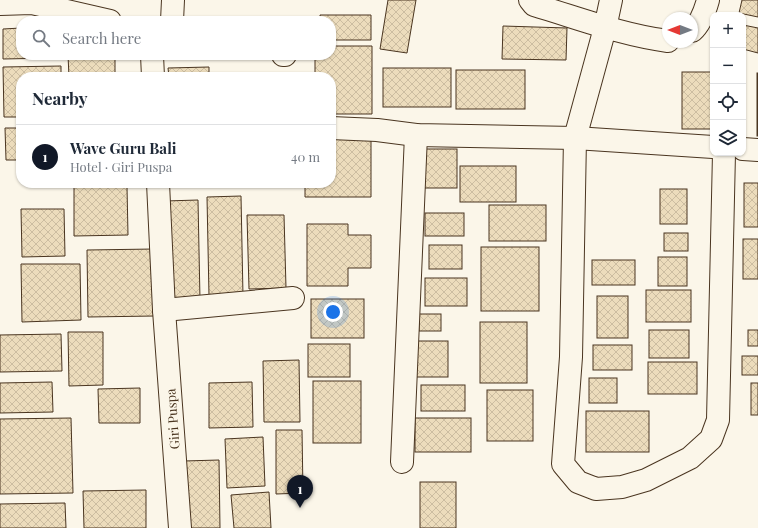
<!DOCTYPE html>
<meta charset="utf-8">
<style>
:root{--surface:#fff;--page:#f6f6f7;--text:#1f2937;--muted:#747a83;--line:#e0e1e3;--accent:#111827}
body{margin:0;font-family:"Playfair Display",serif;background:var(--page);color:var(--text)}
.controls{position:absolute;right:12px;top:12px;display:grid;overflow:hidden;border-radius:8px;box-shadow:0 1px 3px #0004}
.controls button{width:36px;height:36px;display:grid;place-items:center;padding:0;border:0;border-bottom:1px solid var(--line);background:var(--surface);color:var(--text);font:20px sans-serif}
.compass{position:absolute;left:662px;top:12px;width:36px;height:36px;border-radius:50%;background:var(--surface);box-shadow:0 1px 3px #0004;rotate:270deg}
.you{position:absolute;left:333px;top:312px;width:14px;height:14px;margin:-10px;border:3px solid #fff;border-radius:50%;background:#1a73e8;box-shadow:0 0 0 6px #1a73e833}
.badge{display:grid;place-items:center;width:26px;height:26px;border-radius:50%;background:var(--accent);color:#fff;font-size:13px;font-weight:700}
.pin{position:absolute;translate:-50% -33px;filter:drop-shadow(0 1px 2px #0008)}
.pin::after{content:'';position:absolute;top:21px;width:14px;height:12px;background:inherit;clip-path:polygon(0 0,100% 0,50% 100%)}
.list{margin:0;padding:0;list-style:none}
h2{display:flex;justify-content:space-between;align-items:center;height:52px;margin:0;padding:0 16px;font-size:17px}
h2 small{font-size:13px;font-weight:400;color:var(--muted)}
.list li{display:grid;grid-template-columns:26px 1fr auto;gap:12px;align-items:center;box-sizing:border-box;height:64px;padding:0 16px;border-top:1px solid var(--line)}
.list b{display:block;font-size:15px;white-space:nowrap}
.list p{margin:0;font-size:13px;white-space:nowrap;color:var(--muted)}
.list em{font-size:13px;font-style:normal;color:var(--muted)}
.icon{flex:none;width:22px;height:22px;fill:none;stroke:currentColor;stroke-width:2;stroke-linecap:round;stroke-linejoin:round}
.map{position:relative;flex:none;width:758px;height:528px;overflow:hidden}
.search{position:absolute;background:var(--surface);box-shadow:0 1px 3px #0004;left:16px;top:16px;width:320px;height:44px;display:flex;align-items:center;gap:10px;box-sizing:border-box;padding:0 14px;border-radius:16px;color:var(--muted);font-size:15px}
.panel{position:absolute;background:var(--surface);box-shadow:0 1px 3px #0004;left:16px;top:72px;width:320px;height:116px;border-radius:16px}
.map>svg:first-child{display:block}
.building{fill:url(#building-cross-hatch);stroke:#4a3520}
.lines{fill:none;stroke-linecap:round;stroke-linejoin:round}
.street-casing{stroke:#4a3520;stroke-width:24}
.street{stroke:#fbf6e9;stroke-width:22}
.labels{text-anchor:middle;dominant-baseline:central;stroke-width:3;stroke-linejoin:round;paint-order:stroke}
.street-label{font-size:13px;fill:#4a3520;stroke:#fbf6e9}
</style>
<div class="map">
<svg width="758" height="528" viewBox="0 0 758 528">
<defs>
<pattern id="building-cross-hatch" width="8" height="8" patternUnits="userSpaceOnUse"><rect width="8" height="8" fill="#ecdcbc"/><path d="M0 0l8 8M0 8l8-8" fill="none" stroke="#ccbda1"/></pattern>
</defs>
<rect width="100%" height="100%" fill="#fbf6e9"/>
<g class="building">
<polygon points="388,0 416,0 407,53 380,49"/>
<polygon points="742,0 758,0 758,17 739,13"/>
<polygon points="320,15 371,15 371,40 331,40 331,21 320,21"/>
<polygon points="743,25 758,28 758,53 743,49"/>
<polygon points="503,26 567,28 566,60 502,59"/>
<polygon points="21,28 21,55 53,55 53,58 3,59 3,29"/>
<polygon points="331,46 372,46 372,114 331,114 331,77 315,77 315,55 331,55"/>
<polygon points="68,55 115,55 115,77 69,77"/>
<polygon points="61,66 61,77 21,77 21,117 4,117 3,67"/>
<polygon points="209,67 209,77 169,77 168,68"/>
<rect x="383" y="68" width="68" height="39"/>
<rect x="456" y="70" width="69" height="39"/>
<rect x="682" y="72" width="31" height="57"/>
<rect x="757" y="73" width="1" height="63"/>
<polygon points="5,128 21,128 21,160 6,160"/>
<polygon points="331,137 371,137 371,197 305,197 305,183 331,183"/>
<rect x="418" y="149" width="39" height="39"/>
<rect x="460" y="166" width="56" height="36"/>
<rect x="744" y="183" width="14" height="44"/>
<polygon points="74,187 127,187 128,235 74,236"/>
<rect x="660" y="189" width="27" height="35"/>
<polygon points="241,196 243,296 209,296 207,197"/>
<polygon points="198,200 200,300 167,300 165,201"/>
<rect x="489" y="205" width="57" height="36"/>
<polygon points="21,209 64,209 65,256 22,257"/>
<rect x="425" y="213" width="39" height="23"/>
<polygon points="247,215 284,215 286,288 249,289"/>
<polygon points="307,224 348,224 348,235 371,235 371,268 348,268 348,286 307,286"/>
<rect x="664" y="233" width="24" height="18"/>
<rect x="743" y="239" width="15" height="40"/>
<rect x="429" y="245" width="33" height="24"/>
<rect x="481" y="247" width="58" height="64"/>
<polygon points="154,249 155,316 88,317 87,250"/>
<rect x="658" y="257" width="29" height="29"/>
<rect x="592" y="260" width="43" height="25"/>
<polygon points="21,264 80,264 81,320 22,322"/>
<rect x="425" y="278" width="42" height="28"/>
<rect x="646" y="290" width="45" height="32"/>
<rect x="597" y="296" width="31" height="42"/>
<rect x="311" y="299" width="53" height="39"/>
<rect x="419" y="314" width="22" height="17"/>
<rect x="480" y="322" width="47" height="61"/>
<rect x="649" y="330" width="40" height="28"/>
<rect x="748" y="330" width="10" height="16"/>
<polygon points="68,332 103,332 103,385 69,386"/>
<polygon points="61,334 62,371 0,372 0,335"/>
<rect x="416" y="341" width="32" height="36"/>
<rect x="308" y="344" width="42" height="33"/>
<rect x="593" y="345" width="39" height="25"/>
<rect x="742" y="356" width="16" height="19"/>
<polygon points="299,360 300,422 264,422 263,361"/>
<rect x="648" y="362" width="49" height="32"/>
<rect x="589" y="378" width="28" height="25"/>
<rect x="313" y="381" width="48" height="62"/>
<polygon points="52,382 53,412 0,413 0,383"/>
<polygon points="252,382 253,427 209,428 209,383"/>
<rect x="751" y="383" width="7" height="32"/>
<rect x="421" y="385" width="44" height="26"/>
<polygon points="140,388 140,423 99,423 98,389"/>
<rect x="487" y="390" width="46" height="51"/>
<rect x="586" y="411" width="63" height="41"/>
<polygon points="71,418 73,493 0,494 0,419"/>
<rect x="415" y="418" width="56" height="34"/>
<polygon points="276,430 302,430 303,493 276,494"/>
<polygon points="263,437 265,486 227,488 225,439"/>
<polygon points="219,460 220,528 185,528 184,461"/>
<rect x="420" y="482" width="36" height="46"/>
<polygon points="146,490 146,528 84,528 83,491"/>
<polygon points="269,492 271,528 234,528 231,495"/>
<polygon points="65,503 66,528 0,528 0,504"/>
</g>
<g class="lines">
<g class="street-casing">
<g id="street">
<path d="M530,0L534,5C578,18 622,35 668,41"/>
<polyline points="611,0 605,28 575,138 571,357 563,464 578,482 596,489 622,487 646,480 690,458 711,439 718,420 724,153"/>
<polyline points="0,4 32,3 110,21"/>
<polyline points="172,21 173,0"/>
<path d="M692,31C701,23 705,11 708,0"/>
<polyline points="152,55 153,77"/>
<polyline points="283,55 285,55"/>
<polyline points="331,128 377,130 416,135 575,138 713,147"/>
<polyline points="743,149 758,150"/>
<polyline points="158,183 164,310 180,528"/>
<polyline points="164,310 293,298"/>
<polyline points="402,462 416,135"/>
</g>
</g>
<use href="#street" class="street"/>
</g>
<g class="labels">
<g class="street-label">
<text transform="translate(172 419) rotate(-94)">Giri Puspa</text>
</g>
</g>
</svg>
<div class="controls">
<button>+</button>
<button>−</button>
<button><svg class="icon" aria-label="locate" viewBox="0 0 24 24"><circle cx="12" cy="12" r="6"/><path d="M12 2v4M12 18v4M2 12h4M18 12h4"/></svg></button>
<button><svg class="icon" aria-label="layers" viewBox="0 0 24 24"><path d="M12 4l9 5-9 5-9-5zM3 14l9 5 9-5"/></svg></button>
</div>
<svg class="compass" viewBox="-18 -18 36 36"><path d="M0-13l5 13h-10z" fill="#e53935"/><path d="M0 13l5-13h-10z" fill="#747a83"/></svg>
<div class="you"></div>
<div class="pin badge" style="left:300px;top:508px">1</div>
<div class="search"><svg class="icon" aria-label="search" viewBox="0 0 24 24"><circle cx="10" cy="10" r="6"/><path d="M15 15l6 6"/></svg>Search here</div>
<section class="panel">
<h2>Nearby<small></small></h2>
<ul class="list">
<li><span class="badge">1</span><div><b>Wave Guru Bali</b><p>Hotel · Giri Puspa</p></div><em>40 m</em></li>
</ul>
</section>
</div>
